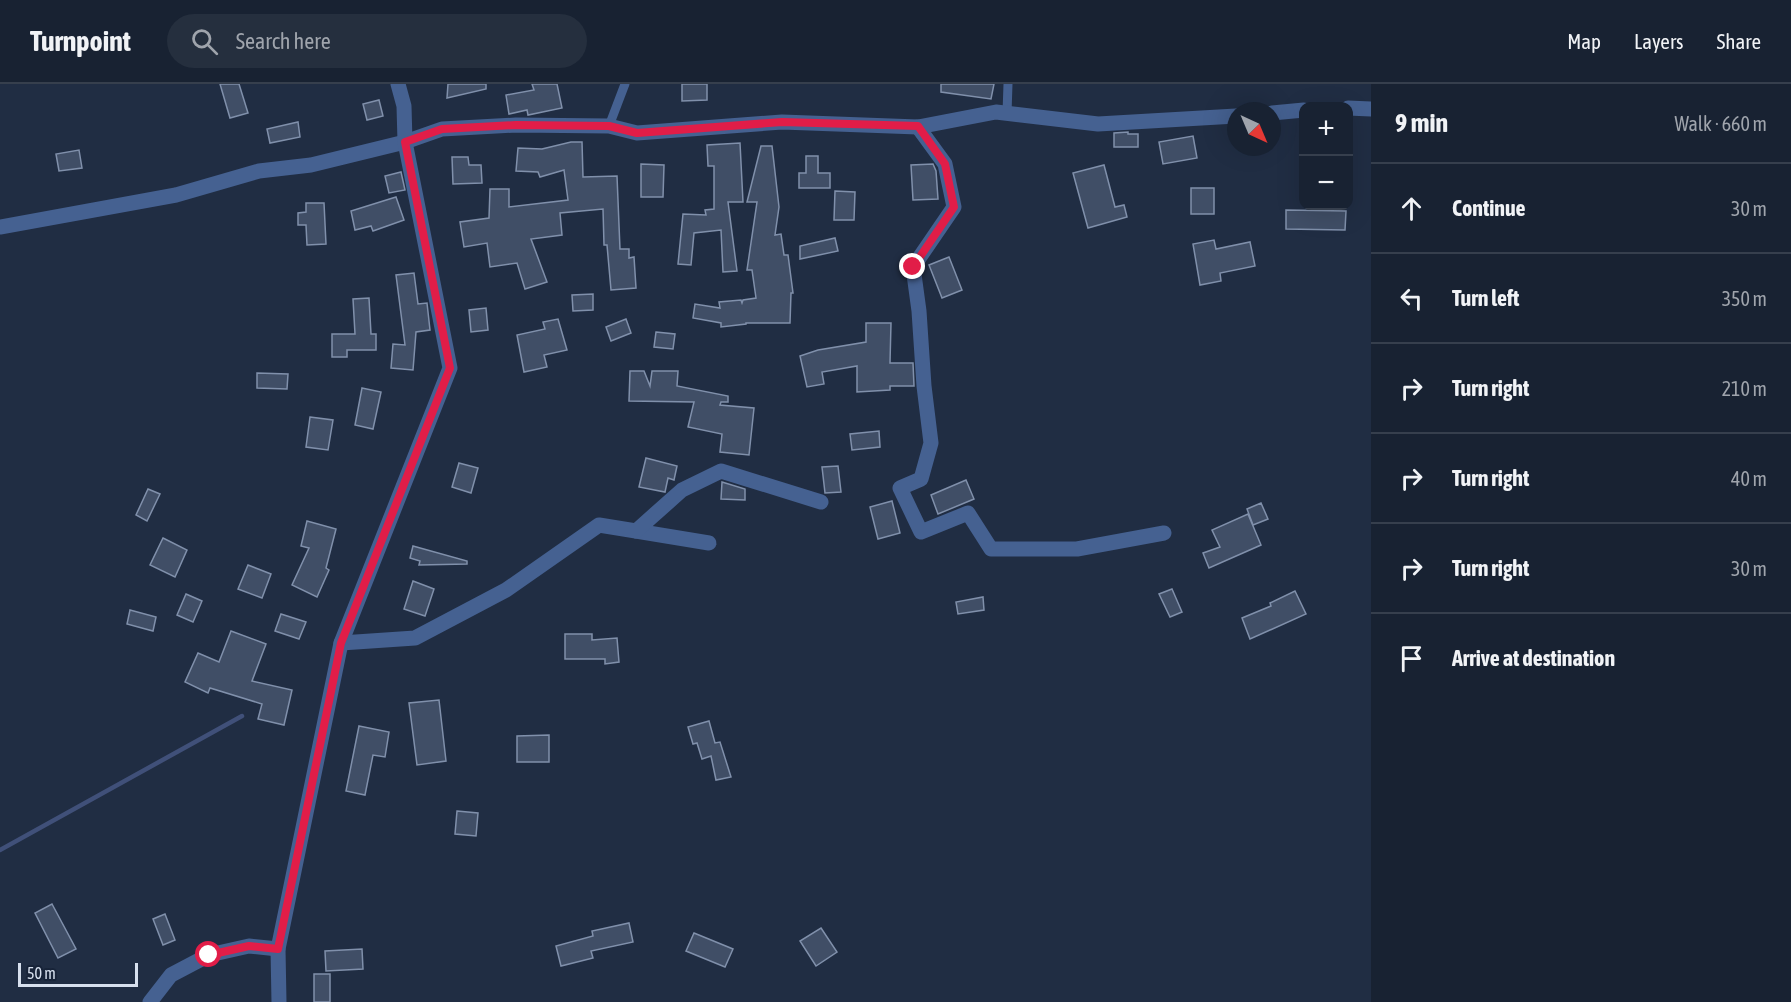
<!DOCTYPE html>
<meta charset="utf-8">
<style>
:root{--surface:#182232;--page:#252f3e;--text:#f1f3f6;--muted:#9fa4ac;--line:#363f4d}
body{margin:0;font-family:"Asap Condensed",sans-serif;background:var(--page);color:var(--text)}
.controls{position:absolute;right:18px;top:18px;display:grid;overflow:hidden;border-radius:12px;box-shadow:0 6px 24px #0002}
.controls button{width:54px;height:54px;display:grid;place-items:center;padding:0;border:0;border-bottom:2px solid var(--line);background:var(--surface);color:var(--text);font:30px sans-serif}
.compass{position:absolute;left:1227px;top:18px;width:54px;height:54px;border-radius:50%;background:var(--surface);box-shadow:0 6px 24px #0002;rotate:136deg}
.scale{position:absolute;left:18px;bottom:15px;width:120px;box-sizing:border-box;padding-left:6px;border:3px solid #d7e0ee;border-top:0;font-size:16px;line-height:21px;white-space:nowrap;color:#d7e0ee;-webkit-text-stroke:4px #172338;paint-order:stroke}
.stop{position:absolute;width:18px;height:18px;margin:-14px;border:4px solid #e11d48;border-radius:50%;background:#fff}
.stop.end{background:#e11d48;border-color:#fff;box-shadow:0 2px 6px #0008}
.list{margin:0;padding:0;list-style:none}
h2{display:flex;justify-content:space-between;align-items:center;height:78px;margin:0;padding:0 24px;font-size:26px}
h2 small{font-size:20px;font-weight:400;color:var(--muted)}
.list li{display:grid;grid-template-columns:39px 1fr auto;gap:18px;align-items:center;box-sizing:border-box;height:90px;padding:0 24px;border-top:2px solid var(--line)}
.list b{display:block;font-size:22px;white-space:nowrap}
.list em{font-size:20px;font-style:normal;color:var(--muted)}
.icon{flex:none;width:33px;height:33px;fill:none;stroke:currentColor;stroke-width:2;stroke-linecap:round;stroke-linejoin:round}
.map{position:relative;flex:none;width:1371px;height:918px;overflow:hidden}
header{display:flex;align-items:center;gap:36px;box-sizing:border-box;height:84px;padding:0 30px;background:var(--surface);border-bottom:2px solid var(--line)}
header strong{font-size:28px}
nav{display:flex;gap:33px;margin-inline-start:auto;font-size:21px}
.search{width:420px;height:54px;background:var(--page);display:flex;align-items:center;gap:15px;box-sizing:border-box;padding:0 21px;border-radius:33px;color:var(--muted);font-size:22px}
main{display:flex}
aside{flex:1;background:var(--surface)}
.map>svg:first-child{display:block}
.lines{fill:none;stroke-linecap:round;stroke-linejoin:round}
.stream{stroke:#405079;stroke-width:4.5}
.building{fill:#404e66;stroke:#8090ab;stroke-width:1.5}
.lane{stroke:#456191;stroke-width:9}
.street{stroke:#456191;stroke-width:15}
.route{stroke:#e11d48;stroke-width:8}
</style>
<header>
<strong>Turnpoint</strong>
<div class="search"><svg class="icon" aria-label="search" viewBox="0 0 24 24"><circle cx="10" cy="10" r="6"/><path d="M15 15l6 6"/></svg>Search here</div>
<nav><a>Map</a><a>Layers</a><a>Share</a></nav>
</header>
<main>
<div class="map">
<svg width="1371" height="918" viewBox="0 0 1371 918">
<rect width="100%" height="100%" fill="#202d43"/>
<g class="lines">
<polyline class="stream" points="0,766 242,632"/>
</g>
<g class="building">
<polygon points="220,0 239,0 248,29 230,34"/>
<polygon points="448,0 486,0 486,5 447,14"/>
<polygon points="532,0 557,0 562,24 528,31 527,26 509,30 506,11 534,6"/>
<polygon points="682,0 707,0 707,16 682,17"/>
<polygon points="941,0 994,0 991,15 941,8"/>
<polygon points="379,16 383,32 367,36 363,20"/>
<polygon points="298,38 300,53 270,59 267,45"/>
<polygon points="1128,48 1128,50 1138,50 1138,63 1114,63 1114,49"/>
<polygon points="1193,52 1197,74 1163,80 1159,58"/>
<polygon points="571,58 582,58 583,93 617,92 620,165 629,165 629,174 634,173 636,204 611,206 607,161 604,161 603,125 560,129 562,151 531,155 547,198 525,205 517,179 490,183 487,159 464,163 460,138 489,134 490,105 509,105 509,123 568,116 564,86 540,93 538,88 516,87 518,64 542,65"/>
<polygon points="740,59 743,118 728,118 737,187 723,188 721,146 694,149 691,181 678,180 683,130 706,131 705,126 714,125 714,82 708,82 707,61"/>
<polygon points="761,62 772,62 779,123 775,151 781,150 784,171 788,171 793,209 791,209 790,239 746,239 746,240 721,243 721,239 693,234 695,220 720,224 719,218 741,216 742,219 743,216 756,214 752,186 747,186 757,118 747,118"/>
<polygon points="79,66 82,84 59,87 56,70"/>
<polygon points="806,72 818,72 818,89 830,89 830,104 799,104 799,89 806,89"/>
<polygon points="452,73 468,73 469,81 481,81 482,99 453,100"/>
<polygon points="641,80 664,81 663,113 641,113"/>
<polygon points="933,80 936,87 938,115 913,116 911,81"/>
<polygon points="1104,81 1115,123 1124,121 1127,133 1088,144 1073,89"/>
<polygon points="401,88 405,106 389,109 385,92"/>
<rect x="1191" y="104" width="23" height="26"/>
<polygon points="835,107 855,108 854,136 834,136"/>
<polygon points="396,113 404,136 373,147 371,142 355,146 351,127"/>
<polygon points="306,119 324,119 326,160 307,161 306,141 298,141 298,129 306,128"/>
<polygon points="1286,126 1346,127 1345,146 1286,145"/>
<polygon points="835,154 838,167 800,175 800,162"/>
<polygon points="1214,156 1216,165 1250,158 1255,182 1220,189 1221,197 1200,201 1193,160"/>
<polygon points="949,173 962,206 942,214 929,181"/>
<polygon points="414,189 418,220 427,219 430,246 416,248 413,286 391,284 393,260 405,261 396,191"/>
<polygon points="593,210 593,226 573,227 572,211"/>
<polygon points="369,214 371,250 376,250 376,266 347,266 347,273 332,273 332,250 355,250 353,215"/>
<polygon points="486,224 488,246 471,248 469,226"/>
<polygon points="558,235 567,266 544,271 547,283 524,288 517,251 545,245 543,238"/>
<polygon points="626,235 631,249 611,257 606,243"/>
<polygon points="866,239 891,239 890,279 913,279 914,302 890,302 890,306 857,308 857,282 822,288 824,300 807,303 800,272 818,266 866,258"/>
<polygon points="656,248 675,250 673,265 654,263"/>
<polygon points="630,287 644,287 650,302 652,287 678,287 677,302 728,312 728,318 721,318 720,321 754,324 749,371 720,368 722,350 688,343 694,318 629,317"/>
<polygon points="257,289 288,290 287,305 257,304"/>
<polygon points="362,304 381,308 373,345 355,341"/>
<polygon points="310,333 333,336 328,366 306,363"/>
<polygon points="879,347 880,363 852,366 850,350"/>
<polygon points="646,374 677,382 674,396 668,394 665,408 639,403"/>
<polygon points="459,379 478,384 471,409 452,403"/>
<polygon points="838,382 841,408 825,409 822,383"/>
<polygon points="966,396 974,415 938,430 931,411"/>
<polygon points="722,398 745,405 745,416 721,415"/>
<polygon points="148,405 160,410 147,437 136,431"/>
<polygon points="892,417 900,449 878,455 870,423"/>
<polygon points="1261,419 1268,435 1253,441 1247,425"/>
<polygon points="1248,430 1261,461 1209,484 1203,469 1220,463 1212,446"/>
<polygon points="307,437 336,445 326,484 329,486 317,513 292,501 309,464 301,462"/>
<polygon points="163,454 187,466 175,493 150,481"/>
<polygon points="413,462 467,477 467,480 419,481 420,477 410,474"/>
<polygon points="248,481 271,490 262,514 238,505"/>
<polygon points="413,497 434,505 425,532 404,525"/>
<polygon points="1172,505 1182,528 1170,533 1159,510"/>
<polygon points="1295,507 1306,530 1250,555 1242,534 1271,522 1270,519"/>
<polygon points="186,510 202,517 193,538 177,531"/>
<polygon points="983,513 984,526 958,530 956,518"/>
<polygon points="130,526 156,533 153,547 127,540"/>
<polygon points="281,530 306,538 299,555 275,547"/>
<polygon points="231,547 266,560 252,597 292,606 284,641 258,635 262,620 210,604 208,609 185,598 198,569 219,578"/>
<polygon points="565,550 592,550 592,556 617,554 619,578 605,580 605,575 565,575"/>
<polygon points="439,616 446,677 417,681 409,619"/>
<polygon points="709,637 715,659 720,658 731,693 716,696 711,672 702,675 697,659 693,660 688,643"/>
<polygon points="359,642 389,648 385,673 373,671 365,711 346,707"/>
<polygon points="549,651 549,678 517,678 517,652"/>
<polygon points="457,727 478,729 476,752 455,750"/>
<polygon points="52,820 76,865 58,874 35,829"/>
<polygon points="165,830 175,856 163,861 153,835"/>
<polygon points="629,839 633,858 591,867 593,874 561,882 556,862 593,852 592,847"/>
<polygon points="821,844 837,868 816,882 800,857"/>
<polygon points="694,849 733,865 725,883 686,867"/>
<polygon points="362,865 363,885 326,887 325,867"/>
<rect x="314" y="890" width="16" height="28"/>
</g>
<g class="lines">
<g class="lane">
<polyline points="1007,29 1008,0"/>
<polyline points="609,42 625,0"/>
</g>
<g class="street">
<polyline points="1348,24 1371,25"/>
<polyline points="1272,29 1304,26"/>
<polyline points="918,43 945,80 954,123 913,183 919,227 924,302 931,359 921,395 900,404 921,448 968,429 991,465 1077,465 1164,449"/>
<polyline points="0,143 176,111 259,87 311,81 405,58 442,45 516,41 609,42 637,49 782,38 918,43 996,28 1098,40 1236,32"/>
<polyline points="636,447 709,459"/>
<polyline points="341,559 415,554 506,506 599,441 636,447 682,406 721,387 821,418"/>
<polyline points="150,918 171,891 209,871 249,862 278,865"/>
<polyline points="279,918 278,865 341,559 450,284 405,58 404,22 398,0"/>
</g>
</g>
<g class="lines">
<polyline class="route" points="209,871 249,862 278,865 341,559 450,284 405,58 442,45 516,41 609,42 637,49 782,38 918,42 945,80 954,123 913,183"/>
</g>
</svg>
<div class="controls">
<button>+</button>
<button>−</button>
</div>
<svg class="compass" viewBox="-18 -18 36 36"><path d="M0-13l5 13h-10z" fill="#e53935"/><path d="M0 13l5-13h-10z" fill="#9fa4ac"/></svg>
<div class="scale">50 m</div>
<div class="stop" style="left:209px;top:871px"></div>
<div class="stop end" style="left:913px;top:183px"></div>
</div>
<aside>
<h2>9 min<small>Walk · 660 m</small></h2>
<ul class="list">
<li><svg class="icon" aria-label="ahead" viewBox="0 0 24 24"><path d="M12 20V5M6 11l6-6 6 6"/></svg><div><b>Continue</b></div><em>30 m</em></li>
<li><svg class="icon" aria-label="left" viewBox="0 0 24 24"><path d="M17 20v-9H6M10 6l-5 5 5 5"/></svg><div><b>Turn left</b></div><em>350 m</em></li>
<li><svg class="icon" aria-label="right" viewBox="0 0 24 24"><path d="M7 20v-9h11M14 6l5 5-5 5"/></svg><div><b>Turn right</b></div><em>210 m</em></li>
<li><svg class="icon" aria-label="right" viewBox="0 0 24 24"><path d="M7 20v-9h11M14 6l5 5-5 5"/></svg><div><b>Turn right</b></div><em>40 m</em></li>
<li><svg class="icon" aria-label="right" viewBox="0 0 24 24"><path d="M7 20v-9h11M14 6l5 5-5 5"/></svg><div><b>Turn right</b></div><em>30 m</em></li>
<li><svg class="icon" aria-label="arrive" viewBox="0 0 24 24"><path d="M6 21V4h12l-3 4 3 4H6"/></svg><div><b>Arrive at destination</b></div></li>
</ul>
</aside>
</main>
